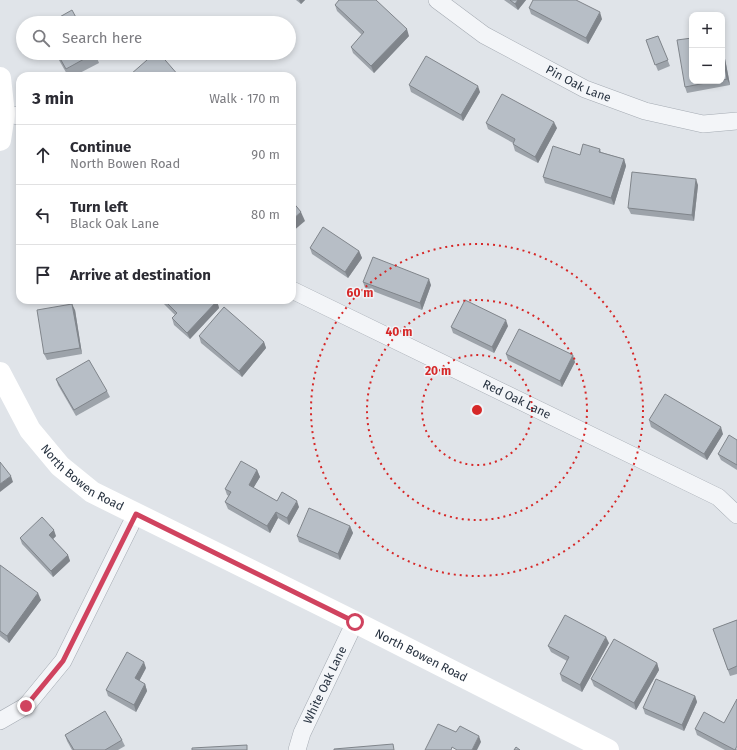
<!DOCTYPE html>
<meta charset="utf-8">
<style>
:root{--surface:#fff;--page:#f7f7f7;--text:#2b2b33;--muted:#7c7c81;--line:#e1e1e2}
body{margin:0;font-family:"Fira Sans",sans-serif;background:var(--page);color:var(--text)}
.controls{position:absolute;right:12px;top:12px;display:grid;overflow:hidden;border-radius:8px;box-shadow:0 2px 6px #0003}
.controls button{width:36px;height:36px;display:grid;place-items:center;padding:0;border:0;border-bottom:1px solid var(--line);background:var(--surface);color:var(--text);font:20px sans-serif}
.stop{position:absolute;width:12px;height:12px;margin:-9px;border:3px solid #d0435f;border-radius:50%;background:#fff}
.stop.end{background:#d0435f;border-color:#fff;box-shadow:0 1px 4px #0008}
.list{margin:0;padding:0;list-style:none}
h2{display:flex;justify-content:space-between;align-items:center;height:52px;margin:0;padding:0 16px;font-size:17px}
h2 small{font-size:13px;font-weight:400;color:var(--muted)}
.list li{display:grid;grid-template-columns:26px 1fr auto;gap:12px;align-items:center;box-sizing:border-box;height:60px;padding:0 16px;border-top:1px solid var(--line)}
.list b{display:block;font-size:15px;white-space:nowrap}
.list p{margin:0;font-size:13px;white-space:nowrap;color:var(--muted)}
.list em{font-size:13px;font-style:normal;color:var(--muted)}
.icon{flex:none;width:22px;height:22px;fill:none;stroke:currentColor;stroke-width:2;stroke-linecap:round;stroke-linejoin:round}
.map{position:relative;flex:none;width:737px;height:750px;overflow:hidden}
.search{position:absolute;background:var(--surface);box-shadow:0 2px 6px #0003;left:16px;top:16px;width:280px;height:44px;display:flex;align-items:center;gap:10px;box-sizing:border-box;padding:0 14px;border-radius:22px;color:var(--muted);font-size:15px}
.panel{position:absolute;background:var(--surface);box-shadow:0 2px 6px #0003;left:16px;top:72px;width:280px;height:232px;border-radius:12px}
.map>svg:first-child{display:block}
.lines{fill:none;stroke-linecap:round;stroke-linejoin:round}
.street-casing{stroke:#a5abb3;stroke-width:18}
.street{stroke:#f3f5f8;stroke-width:17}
.secondary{stroke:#fff;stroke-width:22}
.wall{fill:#9da3aa}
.shaded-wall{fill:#80858b}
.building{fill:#b7bec6;stroke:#80858b}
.route{stroke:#d0435f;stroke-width:5}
.ring{fill:none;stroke:#d62828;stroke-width:2;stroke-dasharray:2 4}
.labels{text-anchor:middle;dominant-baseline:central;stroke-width:3;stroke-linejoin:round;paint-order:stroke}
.street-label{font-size:12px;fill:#283341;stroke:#f0f3f7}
.centre{fill:#d62828;stroke:#f0f3f7;stroke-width:2}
.ring-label{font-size:12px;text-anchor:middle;font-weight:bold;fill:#d62828;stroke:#f0f3f7;stroke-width:3;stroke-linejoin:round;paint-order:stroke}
</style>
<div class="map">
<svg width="737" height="750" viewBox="0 0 737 750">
<rect width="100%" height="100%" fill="#e0e4e9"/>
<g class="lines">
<g class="street-casing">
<g id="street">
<path id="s1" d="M437,0L484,35L585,89L645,111L703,124L737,121"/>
<polyline points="4,114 20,116"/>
<path id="s2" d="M292,290L718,497L737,515"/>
<polyline points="0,721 26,706 63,661 136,514"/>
<path id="s3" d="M297,750L302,733L355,622"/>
</g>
</g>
<use href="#street" class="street"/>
<g class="secondary">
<polyline points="0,78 4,114 0,140"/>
<path id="s4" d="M0,373L30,430L60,466L92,492L355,622L608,750"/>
</g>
</g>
<g class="wall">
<polygon points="296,0 305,0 301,4"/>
<polygon points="504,0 526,0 518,10"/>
<polygon points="335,5 409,36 374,73 353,53 351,47 362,35 337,11"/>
<polygon points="529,8 602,19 588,44 531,14"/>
<polygon points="658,36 670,66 658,71 646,40"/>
<polygon points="722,43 730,85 687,93 685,87 692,81 722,81"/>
<polygon points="55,53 95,53 99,63 74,76 68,76"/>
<polygon points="409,85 480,92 463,121 411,92"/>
<polygon points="486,123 557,128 538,163 515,151 513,144 513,143 488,129"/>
<polygon points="600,149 601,152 624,159 626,166 614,205 545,183 543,177 580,155"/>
<polygon points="698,185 694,221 631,214 628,208"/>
<polygon points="310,248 359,251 362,258 348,278 312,254"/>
<polygon points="363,282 431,285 422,310 365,288"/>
<polygon points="161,300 215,300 217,301 219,308 190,339 174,325 172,318 175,315 162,302"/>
<polygon points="75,310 82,354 47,360 44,354"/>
<polygon points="508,326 494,353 453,333 451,327"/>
<polygon points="199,336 264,342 266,348 242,377 201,343"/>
<polygon points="506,354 575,362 562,387 508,360"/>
<polygon points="56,379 107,391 110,397 76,416 58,385"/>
<polygon points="649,420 723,434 707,460 651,427"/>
<polygon points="737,440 737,470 721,460 718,454"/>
<polygon points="257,470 260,477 253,488 277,501 299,507 289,525 278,518 270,533 228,509 225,502 229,496 227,495 225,489"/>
<polygon points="350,526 353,533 340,560 299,542 297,536"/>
<polygon points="56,536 53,539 68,555 70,561 53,577 22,544 20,538"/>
<polygon points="0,565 41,600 9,643 0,636"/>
<polygon points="737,620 737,674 730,676 713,629"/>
<polygon points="609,643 582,692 562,681 560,674 567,661 551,652 548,646"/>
<polygon points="657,663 659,670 636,710 594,686 591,679"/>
<polygon points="146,668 139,681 145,684 147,691 136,712 108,696 106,690"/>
<polygon points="695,696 697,702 684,731 645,714 643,708"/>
<polygon points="724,723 737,750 725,750 697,735 695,729"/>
<polygon points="65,735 122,740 125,746 118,750 72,750 67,741"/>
</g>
<g class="shaded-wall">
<polygon points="299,0 305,0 301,4"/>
<polygon points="518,0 526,0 518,10 515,4"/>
<polygon points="600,12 602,19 588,44 586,38"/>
<polygon points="407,29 409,36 374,73 371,66"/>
<polygon points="722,43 730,85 727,79 722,49"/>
<polygon points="478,86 480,92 463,121 461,115"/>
<polygon points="554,122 557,128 538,163 535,157"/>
<polygon points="624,159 626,166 614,205 611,198"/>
<polygon points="696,179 698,185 694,221 692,215"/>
<polygon points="301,212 305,221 292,232 292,220"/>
<polygon points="359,251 362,258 348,278 345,272"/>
<polygon points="429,279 431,285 422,310 420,303"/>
<polygon points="217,301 219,308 190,339 187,333"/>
<polygon points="72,304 75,310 82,354 80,348"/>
<polygon points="506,320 508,326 494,353 492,347"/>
<polygon points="264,342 266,348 242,377 239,371"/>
<polygon points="573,355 575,362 562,387 560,381"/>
<polygon points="721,427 723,434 707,460 704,454"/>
<polygon points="257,470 260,477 251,492 249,485"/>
<polygon points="11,476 13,482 0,492 0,484"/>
<polygon points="297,501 299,507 289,525 287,518"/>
<polygon points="276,512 278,518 270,533 267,526"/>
<polygon points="350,526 353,533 340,560 338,554"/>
<polygon points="54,530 56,536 51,541 49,535"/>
<polygon points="68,555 70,561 53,577 51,571"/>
<polygon points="38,593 41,600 9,643 7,636"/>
<polygon points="606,637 609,643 582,692 580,685"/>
<polygon points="144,662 146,668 137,685 135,678"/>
<polygon points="657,663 659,670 636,710 634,703"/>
<polygon points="145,684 147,691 136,712 134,705"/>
<polygon points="695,696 697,702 684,731 682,725"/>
<polygon points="479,736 481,742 477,750 472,750"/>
</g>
<g class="building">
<polygon points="339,0 376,0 407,29 371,66 351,47 364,32 335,5"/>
<polygon points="510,0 518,0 515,4"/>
<polygon points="533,0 576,0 600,12 586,38 529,8"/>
<polygon points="72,10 79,23 49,23"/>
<polygon points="658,36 668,60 655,65 646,40"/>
<polygon points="692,38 692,81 716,81 685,87 677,40"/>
<polygon points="722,49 727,79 722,80"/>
<polygon points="57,53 95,53 66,69"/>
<polygon points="155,53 159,53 179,76 133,76 131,74"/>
<polygon points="426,56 478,86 461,115 409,85"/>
<polygon points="502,94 554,122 535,157 513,144 515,139 486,123"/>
<polygon points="583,144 600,149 599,152 624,159 611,198 543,177 553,146 580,155"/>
<polygon points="632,172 696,179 692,215 628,208"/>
<polygon points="292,201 301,212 292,220"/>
<polygon points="323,227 359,251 345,272 310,248"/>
<polygon points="373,257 429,279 420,303 363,282"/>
<polygon points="164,300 215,300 217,301 187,333 172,318 177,313"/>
<polygon points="465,300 506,320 492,347 451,327"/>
<polygon points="72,304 80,348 44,354 37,310"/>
<polygon points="224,307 264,342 239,371 199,336"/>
<polygon points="519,329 573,355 560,381 506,354"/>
<polygon points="89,360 107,391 74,410 56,379"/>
<polygon points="665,394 721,427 704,454 649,420"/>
<polygon points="729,435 737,440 737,465 718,454"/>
<polygon points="241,461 257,470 249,485 277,501 282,492 297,501 287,518 276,512 267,526 225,502 231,492 225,489"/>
<polygon points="0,462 11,476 0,484"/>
<polygon points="309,508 350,526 338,554 297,536"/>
<polygon points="42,517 54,530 49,535 68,555 51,571 20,538"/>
<polygon points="0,565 38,593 7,636 0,631"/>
<polygon points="565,615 606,637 580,685 560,674 569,657 548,646"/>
<polygon points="737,620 737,666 728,670 713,629"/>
<polygon points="614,639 657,663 634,703 591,679"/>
<polygon points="127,652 144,662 135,678 145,684 134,705 106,690"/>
<polygon points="656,679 695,696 682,725 643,708"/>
<polygon points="737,699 737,746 735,750 695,729 704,712 724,723"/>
<polygon points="105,711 122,740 105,750 74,750 65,735"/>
<polygon points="438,724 456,732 460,726 479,736 472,750 457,750 452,747 451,750 425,750"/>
<polygon points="393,744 394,750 334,750 334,749"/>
<polygon points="247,745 247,750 192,750 192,748"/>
<polygon points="516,747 520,750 514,750"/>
</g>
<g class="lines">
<polyline class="route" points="26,706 63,661 136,514 355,622"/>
</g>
<g class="ring">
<circle cx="477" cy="410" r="55"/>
<circle cx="477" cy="410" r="110"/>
<circle cx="477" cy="410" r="166"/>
</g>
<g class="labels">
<g class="street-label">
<text stroke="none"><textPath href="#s1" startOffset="165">Pin Oak Lane</textPath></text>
<text stroke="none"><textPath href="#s2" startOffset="250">Red Oak Lane</textPath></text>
<text stroke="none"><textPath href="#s4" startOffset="136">North Bowen Road</textPath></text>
<text stroke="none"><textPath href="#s4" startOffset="520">North Bowen Road</textPath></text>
<text stroke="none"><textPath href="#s3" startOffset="71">White Oak Lane</textPath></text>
</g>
</g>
<circle cx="477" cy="410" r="6" class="centre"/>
<g class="ring-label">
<text x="360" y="297">60 m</text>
<text x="399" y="336">40 m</text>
<text x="438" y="375">20 m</text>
</g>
</svg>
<div class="controls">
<button>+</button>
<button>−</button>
</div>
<div class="stop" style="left:355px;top:622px"></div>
<div class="stop end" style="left:26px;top:706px"></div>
<div class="search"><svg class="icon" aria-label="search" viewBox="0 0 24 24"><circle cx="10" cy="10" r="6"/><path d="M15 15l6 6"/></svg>Search here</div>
<section class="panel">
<h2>3 min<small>Walk · 170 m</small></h2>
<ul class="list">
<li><svg class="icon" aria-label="ahead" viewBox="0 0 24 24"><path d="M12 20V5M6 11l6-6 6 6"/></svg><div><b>Continue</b><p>North Bowen Road</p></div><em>90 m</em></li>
<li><svg class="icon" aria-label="left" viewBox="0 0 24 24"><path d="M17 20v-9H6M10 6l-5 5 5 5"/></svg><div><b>Turn left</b><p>Black Oak Lane</p></div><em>80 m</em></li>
<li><svg class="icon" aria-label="arrive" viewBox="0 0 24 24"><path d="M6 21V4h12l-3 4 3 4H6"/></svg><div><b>Arrive at destination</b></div></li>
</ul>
</section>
</div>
